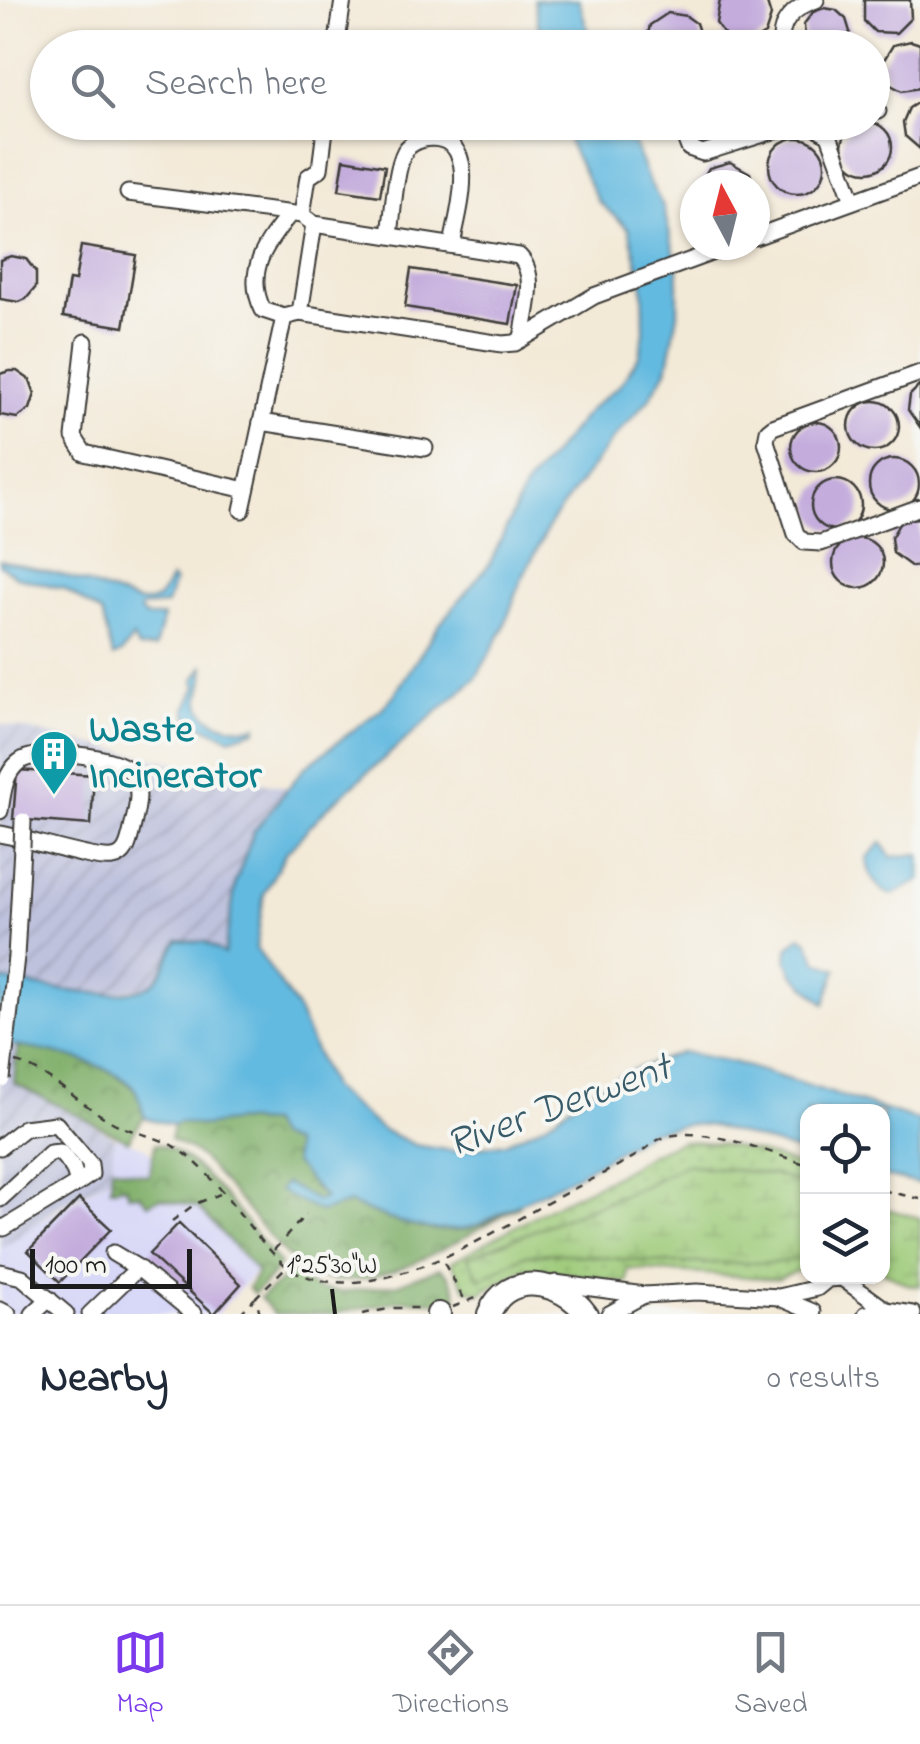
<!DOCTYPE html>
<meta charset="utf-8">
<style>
:root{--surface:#fff;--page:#f2f2f3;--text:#1f2937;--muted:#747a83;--line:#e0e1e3;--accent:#7c3aed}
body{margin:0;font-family:"Indie Flower",sans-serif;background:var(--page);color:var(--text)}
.controls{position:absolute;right:30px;bottom:30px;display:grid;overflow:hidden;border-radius:20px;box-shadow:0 2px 8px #0004}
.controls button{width:90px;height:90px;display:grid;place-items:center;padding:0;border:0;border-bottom:2px solid var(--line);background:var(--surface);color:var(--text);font:50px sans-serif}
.compass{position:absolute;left:680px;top:170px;width:90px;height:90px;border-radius:50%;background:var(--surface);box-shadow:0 2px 8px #0004;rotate:353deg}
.scale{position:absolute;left:30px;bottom:25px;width:162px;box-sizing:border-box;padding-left:10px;border:5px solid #1c1c1c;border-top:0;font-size:28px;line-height:35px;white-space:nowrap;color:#1c1c1c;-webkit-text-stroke:8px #f6f6f2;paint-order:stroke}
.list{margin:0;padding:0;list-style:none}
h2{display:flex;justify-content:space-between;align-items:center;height:130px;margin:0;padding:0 40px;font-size:42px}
h2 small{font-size:32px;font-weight:400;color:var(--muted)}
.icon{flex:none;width:55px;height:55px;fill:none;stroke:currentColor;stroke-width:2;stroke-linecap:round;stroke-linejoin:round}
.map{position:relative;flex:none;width:920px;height:1314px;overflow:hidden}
.search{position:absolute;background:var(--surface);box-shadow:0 2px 8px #0004;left:30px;right:30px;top:30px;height:110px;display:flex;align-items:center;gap:25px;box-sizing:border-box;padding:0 35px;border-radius:55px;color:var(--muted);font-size:38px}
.sheet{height:290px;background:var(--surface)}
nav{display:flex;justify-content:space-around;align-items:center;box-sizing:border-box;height:140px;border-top:2px solid var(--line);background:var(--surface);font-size:28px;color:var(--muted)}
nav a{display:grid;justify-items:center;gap:5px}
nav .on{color:var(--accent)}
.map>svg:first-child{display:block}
.built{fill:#d7d7f8}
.industrial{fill:url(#industrial-furrows)}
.grass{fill:url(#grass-dots);stroke:#5c734a;stroke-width:2.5}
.forest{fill:url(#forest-crowns);stroke:#4d6542;stroke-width:2.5}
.wetland{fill:url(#wetland-marsh);stroke:#5c734a;stroke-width:2.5}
.water{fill:#63bae0;stroke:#406b7e;stroke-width:2.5}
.building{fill:#c4addd}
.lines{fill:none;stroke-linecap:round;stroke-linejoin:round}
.minor-casing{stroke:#3c3b38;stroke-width:19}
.highway-casing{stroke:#3c3b38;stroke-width:26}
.path{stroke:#3c3b38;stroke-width:2.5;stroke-dasharray:8 8;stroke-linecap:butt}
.minor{stroke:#fff;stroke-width:15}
.highway{stroke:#fff;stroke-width:22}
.minor-bridge-casing{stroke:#3c3b38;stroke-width:19;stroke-linecap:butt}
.minor-bridge{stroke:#fff;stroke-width:15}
.ticks{fill:none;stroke:#1c1c1c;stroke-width:4}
.labels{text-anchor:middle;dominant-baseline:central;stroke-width:8;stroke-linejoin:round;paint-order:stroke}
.culture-label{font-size:40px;font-weight:bold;fill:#0d838f;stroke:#f6f6f2;text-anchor:start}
.water-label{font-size:42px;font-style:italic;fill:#385b6a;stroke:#f6f6f2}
.ticks-label{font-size:25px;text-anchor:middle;fill:#1c1c1c;stroke:#f6f6f2;stroke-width:8;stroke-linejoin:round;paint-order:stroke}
</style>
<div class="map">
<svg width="920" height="1314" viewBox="0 0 920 1314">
<defs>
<pattern id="industrial-furrows" width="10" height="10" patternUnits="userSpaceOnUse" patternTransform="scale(2.5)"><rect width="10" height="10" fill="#bfc2dd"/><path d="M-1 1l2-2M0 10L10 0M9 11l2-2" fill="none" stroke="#a4a6bd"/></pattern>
<pattern id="grass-dots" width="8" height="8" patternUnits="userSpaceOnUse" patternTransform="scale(2.5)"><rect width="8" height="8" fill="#9dca78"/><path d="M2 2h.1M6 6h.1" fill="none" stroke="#87ad67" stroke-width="1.8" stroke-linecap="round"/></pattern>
<pattern id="forest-crowns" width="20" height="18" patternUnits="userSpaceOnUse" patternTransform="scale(2.5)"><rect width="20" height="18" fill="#7eae68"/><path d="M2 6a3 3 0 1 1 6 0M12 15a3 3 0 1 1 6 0" fill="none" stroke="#668d55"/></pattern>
<pattern id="wetland-marsh" width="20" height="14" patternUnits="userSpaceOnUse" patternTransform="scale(2.5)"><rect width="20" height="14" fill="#9dca78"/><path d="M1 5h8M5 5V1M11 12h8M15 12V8" fill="none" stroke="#87ad67"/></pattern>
</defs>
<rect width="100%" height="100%" fill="#f6f6f2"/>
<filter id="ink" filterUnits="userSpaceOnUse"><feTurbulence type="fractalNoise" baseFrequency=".01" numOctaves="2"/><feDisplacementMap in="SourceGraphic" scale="20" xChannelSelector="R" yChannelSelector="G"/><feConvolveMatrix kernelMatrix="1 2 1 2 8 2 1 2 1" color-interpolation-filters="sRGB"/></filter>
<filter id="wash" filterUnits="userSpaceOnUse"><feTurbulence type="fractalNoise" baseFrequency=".0048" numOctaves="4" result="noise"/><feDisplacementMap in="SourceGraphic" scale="40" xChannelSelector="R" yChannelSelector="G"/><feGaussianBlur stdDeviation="2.25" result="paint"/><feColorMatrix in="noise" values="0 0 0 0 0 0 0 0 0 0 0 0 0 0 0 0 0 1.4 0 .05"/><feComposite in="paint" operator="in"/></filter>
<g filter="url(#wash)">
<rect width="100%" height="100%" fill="#f3e9d7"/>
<polygon class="built" points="114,1137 145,1147 256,1271 217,1314 0,1314 0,1247 111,1177"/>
<polygon class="industrial" points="0,724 289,788 250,841 231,900 224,954 221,955 212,946 178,940 162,972 148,987 100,994 74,992 14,1083 40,1094 114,1137 111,1177 59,1206 21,1236 0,1247"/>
<path class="grass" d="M681,1141C722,1141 769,1154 807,1169V1267L777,1279L628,1269L627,1283L539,1269L522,1270L480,1293L466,1289L451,1262L552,1206L613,1177L652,1153Z"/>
<g class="forest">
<path d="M18,1046C50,1050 109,1063 132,1087C140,1095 142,1107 144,1117L128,1141L14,1083Z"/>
<path d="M235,1121L269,1123L293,1144L314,1188L325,1198L317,1201L286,1184L284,1192L320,1211L349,1203C384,1218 431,1238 471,1228C488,1223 505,1212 521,1205C470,1233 393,1286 333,1280C313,1278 299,1266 285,1254L207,1164L194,1152L170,1139L173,1126L179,1122L204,1126Z"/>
<path d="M155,1144C196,1149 252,1232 280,1264L273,1275L254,1294L248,1288L257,1272L199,1208L160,1198L148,1204L139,1194L129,1195L126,1186L111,1188L112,1167L149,1176Z"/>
<path d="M439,1268C449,1272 461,1293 455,1302L404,1300L332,1314H274L260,1298L290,1273L318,1289L345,1292L398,1284Z"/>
</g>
<g class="wetland">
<polygon points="685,1164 774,1175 807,1185 807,1258 772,1263 664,1263 556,1253 526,1255 480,1279 468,1257 644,1186"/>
<polygon points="883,1208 920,1218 920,1286 906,1284 883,1271"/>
</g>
<g class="water">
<polygon points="534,0 579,0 592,47 542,47"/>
<path d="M559,123H620L629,132L648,179L663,206L678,267V314L667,370L649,399L613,439L551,522L520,583L503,630L476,678L326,809L285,854L264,894L256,948L296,1007L332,1089L381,1129L415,1145L454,1151L505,1143L545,1124L590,1091L630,1071L682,1052L733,1062L920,1121V1184L883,1176L882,1112H808L807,1154L712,1126L691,1124L650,1131L584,1171L475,1226C433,1238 386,1219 349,1203L320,1212L279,1191L285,1183L317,1201L325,1198L294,1163L293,1144L276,1137L269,1123L235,1121L204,1126L179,1122L173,1125L145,1118C141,1108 140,1096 134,1088C110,1060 35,1048 0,1044V980C33,985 130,1007 155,981C166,970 169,952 178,940L205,942L224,954L236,881L254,831L305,767L381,709L394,695L439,625L490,563L524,489L589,410L620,385L639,356L644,332L643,287L629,229L598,201Z"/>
<polygon points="0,560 66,576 138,602 150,602 159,598 171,578 174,581 167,605 142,607 140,611 146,617 163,617 155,648 138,648 133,638 122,653 113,657 102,614 64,589 17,577 0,565"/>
<path d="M204,666C206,677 202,686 200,697C197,723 240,732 257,726L256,730L230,738L189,720L186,709L197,686L194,680Z"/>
<path d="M882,842L891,857L920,854V881L892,895C876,890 868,874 867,858Z"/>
<polygon points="801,936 808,941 817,961 837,969 825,1004 793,974 787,960 788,948"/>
</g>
<g id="blocks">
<g class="building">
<polygon points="720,0 766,0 771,16 765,34 748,44 727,39 716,23"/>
<polygon points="864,0 910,0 911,18 896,33 875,32 864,21"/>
<polygon points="824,8 836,10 846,19 850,32 844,48 808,48 805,42 804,24 813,12"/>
<polygon points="668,13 686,16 696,23 702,41 700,48 645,48 650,25"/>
<polygon points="911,41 920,44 920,88 902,91 889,84 882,63 893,45"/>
<polygon points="920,101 920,149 905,136 903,122 909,108"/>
<polygon points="690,122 741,122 732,134 720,138 700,134"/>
<circle cx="867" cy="147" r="25"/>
<circle cx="797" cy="166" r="28"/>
<polygon points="344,159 385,166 380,196 339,190"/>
<polygon points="730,162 750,173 754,185 699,185 709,168"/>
<polygon points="81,246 136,255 124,327 63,317 69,280 75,281"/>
<polygon points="11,256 26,259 36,272 36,287 26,299 19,302 0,299 0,260"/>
<polygon points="411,269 517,285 510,324 405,307"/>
<polygon points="9,371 17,371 30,380 35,394 30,409 17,418 0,415 0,374"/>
<polygon points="920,385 920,427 908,410 910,395"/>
<circle cx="874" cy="426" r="25"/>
<circle cx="816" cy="447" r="25"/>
<circle cx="894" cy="484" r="25"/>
<circle cx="836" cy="505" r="25"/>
<polygon points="920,518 920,566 912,567 893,553 891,538 899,524 906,519"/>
<circle cx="858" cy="563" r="25"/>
<polygon points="17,770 94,775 91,825 13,819"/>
<polygon points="79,1199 111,1229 60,1282 28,1251"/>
<polygon points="179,1223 241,1284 214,1314 149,1254"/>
</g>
</g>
</g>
<g filter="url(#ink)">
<use href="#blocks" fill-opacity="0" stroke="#3c3b38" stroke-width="2.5"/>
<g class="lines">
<g class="minor-casing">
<g id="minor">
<polyline points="336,48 343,0"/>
<path d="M782,48C777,23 794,7 816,0"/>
<polyline points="872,113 878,111"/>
<polyline points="679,122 689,148 703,153 802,122"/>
<polyline points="809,122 829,135 853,201"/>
<polyline points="822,131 845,122"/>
<path d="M128,193L302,215L314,224L519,256C539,276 525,313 522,339"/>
<path d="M290,214C266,243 244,272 263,310L284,317L300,313L502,344L515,343L594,296L732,245"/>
<polyline points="302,215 308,177 320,169 326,122"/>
<path d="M390,235C393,214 395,169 405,151C410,143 422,138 432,138C482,140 457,215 452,245"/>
<polyline points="755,237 920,177"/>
<polyline points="300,313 314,224"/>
<polyline points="85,342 74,437 84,453 246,490"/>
<polyline points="920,373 773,427 768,431 766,441 796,534 804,542 821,543 920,507"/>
<polyline points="261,422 425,448"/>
<polyline points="242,510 284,317"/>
<path d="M0,811C3,793 4,774 19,762C37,747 124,754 134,776C142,794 136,811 132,829C129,841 127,856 113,858C93,861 26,838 0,834"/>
<polyline points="16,957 22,847"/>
<polyline points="0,1147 24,1128 56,1124 90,1164 91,1174 78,1183"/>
<polyline points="0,1199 50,1153 60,1152 73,1168 78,1183 4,1228 0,1227"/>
<polyline points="113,1253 138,1268 194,1314"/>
<polyline points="0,1272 22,1277 66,1314"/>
<polyline points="555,1283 644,1295 697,1292 779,1297 817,1288 828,1279 842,1278 886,1310"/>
<polyline points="780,1298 813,1312"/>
<polyline points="0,1310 8,1314"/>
<polyline points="33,1314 49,1299"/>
<polyline points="90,1314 138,1268"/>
<polyline points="609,1314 644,1295"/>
<polyline points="866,1314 886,1310 913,1314"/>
</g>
</g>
<g class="highway-casing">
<g id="highway">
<polyline points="438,1314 439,1314"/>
<path d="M489,1314C507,1270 562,1280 586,1314"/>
</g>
</g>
<g class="path">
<path d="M16,1062C47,1070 87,1111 120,1126C138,1134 159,1137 177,1148C221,1177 246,1231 286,1266C356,1314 473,1245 538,1208C571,1190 605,1173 639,1154C645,1150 652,1143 658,1140C696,1121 770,1153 808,1165"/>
<polyline points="882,1190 920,1199"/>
<polyline points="172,1221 195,1204 220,1194"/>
<polyline points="274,1250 306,1214"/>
<polyline points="444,1263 467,1304"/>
<polyline points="453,1307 478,1297"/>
<polyline points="240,1314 255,1298"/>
<polyline points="260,1314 256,1297 285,1268"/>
<polyline points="362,1314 394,1308 420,1308"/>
</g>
<use href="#minor" class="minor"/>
<use href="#highway" class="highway"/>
<g class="minor-bridge-casing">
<g id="minor-bridge">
<polyline points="22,847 23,821"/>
<polyline points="2,1079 16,957"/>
</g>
</g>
<use href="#minor-bridge" class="minor-bridge"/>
</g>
</g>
<path class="ticks" d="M332,1289L335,1314"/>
<defs>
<g id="building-pin" transform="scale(2.5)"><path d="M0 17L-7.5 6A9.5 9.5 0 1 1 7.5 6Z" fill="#0f9aa8" stroke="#f6f6f2"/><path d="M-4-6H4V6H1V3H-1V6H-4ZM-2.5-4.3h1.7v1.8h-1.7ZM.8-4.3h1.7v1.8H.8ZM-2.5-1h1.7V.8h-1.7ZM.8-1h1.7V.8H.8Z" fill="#fff"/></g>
</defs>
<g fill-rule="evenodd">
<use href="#building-pin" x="54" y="754"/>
</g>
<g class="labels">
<g class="culture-label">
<text x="89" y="731">Waste<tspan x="89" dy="46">Incinerator</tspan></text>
</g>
<g class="water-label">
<text transform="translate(559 1107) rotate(-20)">River Derwent</text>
</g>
</g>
<g class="ticks-label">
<text x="332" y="1273">1°25'30"W</text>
</g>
</svg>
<div class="controls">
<button><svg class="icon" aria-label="locate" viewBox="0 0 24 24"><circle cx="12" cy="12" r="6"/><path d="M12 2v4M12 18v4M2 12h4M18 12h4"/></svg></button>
<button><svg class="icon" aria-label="layers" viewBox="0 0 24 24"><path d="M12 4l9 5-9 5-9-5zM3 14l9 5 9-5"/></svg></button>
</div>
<svg class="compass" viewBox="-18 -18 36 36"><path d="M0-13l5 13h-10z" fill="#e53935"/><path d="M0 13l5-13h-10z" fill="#747a83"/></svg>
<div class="scale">100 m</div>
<div class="search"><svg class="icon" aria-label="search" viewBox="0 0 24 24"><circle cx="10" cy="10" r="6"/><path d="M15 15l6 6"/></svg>Search here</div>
</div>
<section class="sheet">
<h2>Nearby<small>0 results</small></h2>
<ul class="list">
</ul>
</section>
<nav>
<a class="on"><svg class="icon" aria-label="map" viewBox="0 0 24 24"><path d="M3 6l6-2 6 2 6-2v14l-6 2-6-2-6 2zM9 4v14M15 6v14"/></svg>Map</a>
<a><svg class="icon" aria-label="directions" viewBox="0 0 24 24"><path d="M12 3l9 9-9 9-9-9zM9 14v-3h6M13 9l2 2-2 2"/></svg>Directions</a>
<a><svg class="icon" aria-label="saved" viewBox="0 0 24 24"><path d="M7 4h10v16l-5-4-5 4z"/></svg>Saved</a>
</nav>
